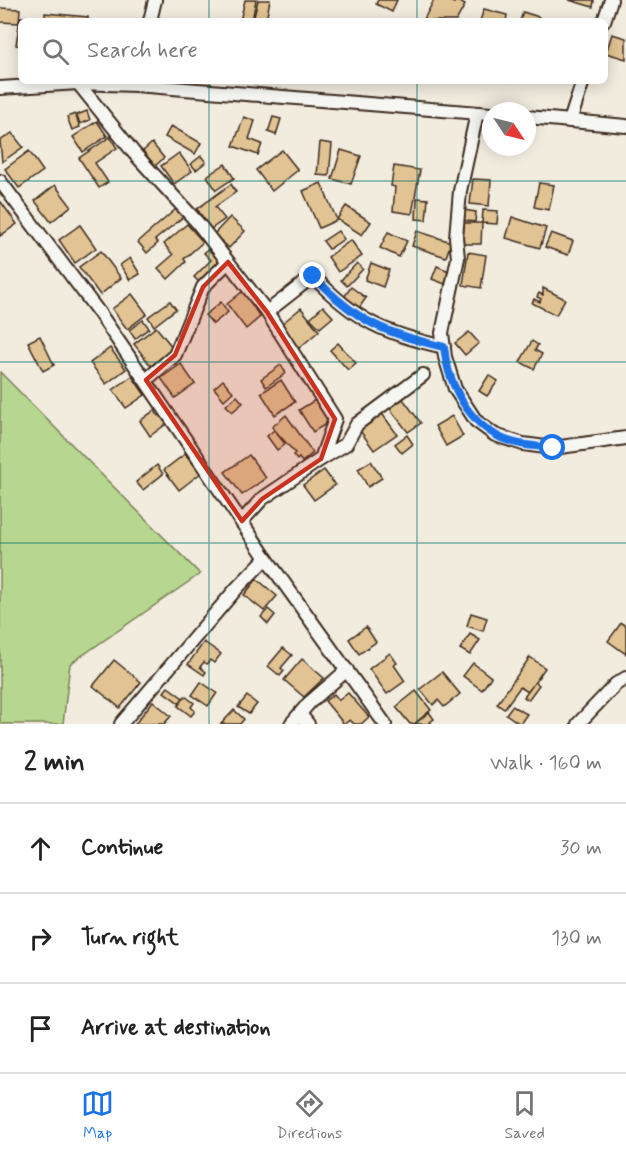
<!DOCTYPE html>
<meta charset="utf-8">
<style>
:root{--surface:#fff;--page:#f2f2f2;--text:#222;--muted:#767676;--line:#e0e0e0;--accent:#1a73e8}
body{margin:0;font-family:Mynerve,sans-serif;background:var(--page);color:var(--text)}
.compass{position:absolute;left:482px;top:102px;width:54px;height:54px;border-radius:50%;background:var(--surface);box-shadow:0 3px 15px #0003;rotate:125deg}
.stop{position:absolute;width:18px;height:18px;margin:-14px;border:4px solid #1a73e8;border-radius:50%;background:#fff}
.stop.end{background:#1a73e8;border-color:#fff;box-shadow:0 2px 6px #0008}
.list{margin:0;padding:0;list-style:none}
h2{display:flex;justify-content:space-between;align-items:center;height:78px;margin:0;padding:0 24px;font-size:26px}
h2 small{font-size:20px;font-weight:400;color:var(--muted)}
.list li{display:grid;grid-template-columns:39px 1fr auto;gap:18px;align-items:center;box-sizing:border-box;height:90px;padding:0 24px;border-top:2px solid var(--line)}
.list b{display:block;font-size:22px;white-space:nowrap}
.list em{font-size:20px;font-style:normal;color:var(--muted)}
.icon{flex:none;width:33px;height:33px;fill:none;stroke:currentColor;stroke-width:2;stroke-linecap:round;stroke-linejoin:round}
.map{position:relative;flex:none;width:626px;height:724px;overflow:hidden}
.search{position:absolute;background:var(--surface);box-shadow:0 3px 15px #0003;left:18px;right:18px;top:18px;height:66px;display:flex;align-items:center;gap:15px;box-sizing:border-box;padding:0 21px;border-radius:9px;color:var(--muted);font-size:22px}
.sheet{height:348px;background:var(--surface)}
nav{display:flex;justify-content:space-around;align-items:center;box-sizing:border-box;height:84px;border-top:2px solid var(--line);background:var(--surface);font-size:16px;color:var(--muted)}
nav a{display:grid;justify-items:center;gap:3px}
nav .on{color:var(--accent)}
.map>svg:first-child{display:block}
.green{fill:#b7d790;stroke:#798057;stroke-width:1.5}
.building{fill:#e1c394;stroke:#3b2a1e;stroke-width:1.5}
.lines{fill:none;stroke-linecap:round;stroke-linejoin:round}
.minor-casing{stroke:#3b2a1e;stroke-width:16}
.minor{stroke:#f6f6f2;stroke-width:12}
.route{stroke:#1a73e8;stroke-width:8}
.marked{fill:#c8321e;fill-opacity:0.2;stroke:#c8321e;stroke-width:4.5;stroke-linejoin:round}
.grid{fill:none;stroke:#0f766e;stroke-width:1.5;stroke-opacity:0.55}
</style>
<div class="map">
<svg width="626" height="724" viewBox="0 0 626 724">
<rect width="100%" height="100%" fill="#f2ecdf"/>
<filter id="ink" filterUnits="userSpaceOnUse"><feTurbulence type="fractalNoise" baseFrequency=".0167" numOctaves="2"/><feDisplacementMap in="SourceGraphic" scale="12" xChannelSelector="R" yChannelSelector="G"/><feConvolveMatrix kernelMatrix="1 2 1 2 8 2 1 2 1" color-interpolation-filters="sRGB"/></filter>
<g filter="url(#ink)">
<polygon class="green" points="0,372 200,574 70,664 63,724 0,724"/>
<g class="building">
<polygon points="245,0 256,0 252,21 240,21"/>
<polygon points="258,0 270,0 266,21 253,21"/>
<polygon points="378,0 397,0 392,12 376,4"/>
<polygon points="434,0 447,0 454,3 456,0 465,5 456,21 426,21 424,19"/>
<polygon points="569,0 594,0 593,7"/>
<polygon points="0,8 20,9 19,23 0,22"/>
<polygon points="484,9 507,15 506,21 480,21"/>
<polygon points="523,12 539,17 537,21 520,21"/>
<polygon points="45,13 88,17 88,21 45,21"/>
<polygon points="20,17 33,18 32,21 21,21 21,46 16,45"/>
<polygon points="612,34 626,38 626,59 606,53"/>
<polygon points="87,111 90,120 80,124 77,115"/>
<polygon points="75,114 80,127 72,130 67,117"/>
<polygon points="244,117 255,121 249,139 262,144 258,155 233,146"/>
<polygon points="273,117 281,119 276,135 268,132"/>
<polygon points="97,121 107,136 83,152 73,137"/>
<polygon points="171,126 201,143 195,154 165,137"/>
<polygon points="12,133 23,147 2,162 0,141"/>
<polygon points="110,137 117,148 95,163 108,182 99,188 79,158"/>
<polygon points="320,142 332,144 329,176 317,175"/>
<polygon points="152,143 164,158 155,166 143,151"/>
<polygon points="282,150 298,170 272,191 256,170"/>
<polygon points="341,150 361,156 351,184 332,179"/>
<polygon points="29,151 43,171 19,188 5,169"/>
<polygon points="179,153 192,171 174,184 161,166"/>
<polygon points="201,156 206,162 196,170 191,164"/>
<polygon points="225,164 234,178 216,190 207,176"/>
<polygon points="394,166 420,170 412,214 393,211 395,187 391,186"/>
<polygon points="473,179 491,180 489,206 470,204"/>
<polygon points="321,183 337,220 319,228 303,191"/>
<polygon points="539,183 554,185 549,210 534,207"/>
<polygon points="231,184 236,192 215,207 225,219 211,229 197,209"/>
<polygon points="55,185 71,206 51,222 35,201"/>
<polygon points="417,198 428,199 426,220 416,219"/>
<polygon points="1,202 17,224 0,236 0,203"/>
<polygon points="346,206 371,222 362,235 337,219"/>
<polygon points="176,209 183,217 155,240 158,243 147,253 138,242"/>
<polygon points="463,210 476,212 475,222 461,220"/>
<polygon points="483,210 498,211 497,224 482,223"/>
<polygon points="230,217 245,231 229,248 214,234"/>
<polygon points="512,217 546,228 540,248 506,238"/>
<polygon points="464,223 482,223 481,244 463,244"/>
<polygon points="187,224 203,242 184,259 186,262 168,279 158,268 173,255 164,244"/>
<polygon points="80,225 96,248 75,263 59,240"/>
<polygon points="338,231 344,239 329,249 323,241"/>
<polygon points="417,231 451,242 446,257 412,246"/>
<polygon points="388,232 407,241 399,257 380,248"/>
<polygon points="551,233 573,241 568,255 545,247"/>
<polygon points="351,240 362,256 338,272 328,257"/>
<polygon points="208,249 220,262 199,282 194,277 211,260 204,253"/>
<polygon points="101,251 121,278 100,295 79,267"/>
<polygon points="468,252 486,255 481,288 463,285"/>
<polygon points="130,258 140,274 130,280 120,265"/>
<polygon points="357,263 363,269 347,286 341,280"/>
<polygon points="371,263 389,270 383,287 365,280"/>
<polygon points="437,266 449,271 445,284 432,279"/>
<polygon points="351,287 366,298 357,311 342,300"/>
<polygon points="543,288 565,299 556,315 532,303 534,299 540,302 541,299 537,297 539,293 543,295"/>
<polygon points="243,291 260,317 246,329 227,304"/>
<polygon points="132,294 147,314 127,329 112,309"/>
<polygon points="170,301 176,309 154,326 148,317"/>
<polygon points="221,302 228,312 213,324 205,315"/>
<polygon points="323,306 333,317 320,328 310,318"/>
<polygon points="301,308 319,331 298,349 279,326"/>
<polygon points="143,320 149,328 135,339 129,330"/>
<polygon points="156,327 173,348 151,366 134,344"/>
<polygon points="469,332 479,343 465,355 455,343"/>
<polygon points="40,336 54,365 43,371 28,342"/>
<polygon points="532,341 538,345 535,350 542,354 534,369 520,362"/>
<polygon points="338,343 356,363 348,370 330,350"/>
<polygon points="110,348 126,369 106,384 90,363"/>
<polygon points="181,364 195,384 175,398 161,378"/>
<polygon points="281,365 286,373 266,387 261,379"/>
<polygon points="489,375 498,381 487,396 479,391"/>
<polygon points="132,376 145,395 126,408 113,390"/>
<polygon points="223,380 233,392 224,400 214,388"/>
<polygon points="281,380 295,402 275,415 261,393"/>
<polygon points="400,395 421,423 408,432 387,405"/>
<polygon points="237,396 243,403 232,412 226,405"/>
<polygon points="315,400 329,422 313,432 299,410"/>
<polygon points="155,410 158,416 163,413 169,422 150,436 140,421"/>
<polygon points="380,411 397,434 374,450 358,428"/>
<polygon points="286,415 313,453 302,462 299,458 297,460 293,455 295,453 272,427"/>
<polygon points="452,416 463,436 446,446 435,426"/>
<polygon points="274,430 285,444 277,450 267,436"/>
<polygon points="407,435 413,444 402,453 395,444"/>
<polygon points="185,454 201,473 179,490 164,470"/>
<polygon points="249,455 266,478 242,495 225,472"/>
<polygon points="371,461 382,478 368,487 358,469"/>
<polygon points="157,465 163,474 143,490 136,482"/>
<polygon points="324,470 335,485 314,500 303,485"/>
<polygon points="257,579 277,596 264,611 244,595"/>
<polygon points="268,609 275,615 268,624 261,617"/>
<polygon points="471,613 487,618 483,631 467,626"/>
<polygon points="621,623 626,626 626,654 608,641"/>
<polygon points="366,627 376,642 359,654 349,639"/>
<polygon points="470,634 480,640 470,655 460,649"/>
<polygon points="204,642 221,654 214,663 210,660 207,664 204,662 200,667 206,672 204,675 188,664"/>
<polygon points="283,648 292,655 281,668 284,671 280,676 268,666"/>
<polygon points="390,653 397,663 394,665 405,681 387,694 369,669"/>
<polygon points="530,657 545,668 528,692 520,687 504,709 497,704"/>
<polygon points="302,659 324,678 304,697 284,680"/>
<polygon points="114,660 141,682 120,708 93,686"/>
<polygon points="473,663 491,677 482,690 463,676"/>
<polygon points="442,672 460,694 444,707 438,700 433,705 420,689"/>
<polygon points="201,682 217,693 208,706 192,695"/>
<polygon points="535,682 539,685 528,700 524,697"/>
<polygon points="168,687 183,698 179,703 164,692"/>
<polygon points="416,691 431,710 414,724 410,724 396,707"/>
<polygon points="348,693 369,717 361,724 354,724 350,720 344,724 325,701 334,694 339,700"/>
<polygon points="185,696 194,703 191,707 195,711 191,716 178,706"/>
<polygon points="247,696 257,704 249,714 238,707"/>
<polygon points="153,701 171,716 164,724 135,724"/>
<polygon points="512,706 527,714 520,724 506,714"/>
<polygon points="234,710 244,719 240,724 221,724"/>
<polygon points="429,712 434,719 430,722 432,724 415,724"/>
</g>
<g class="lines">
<g class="minor-casing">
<g id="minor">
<polyline points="150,21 155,0"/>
<polyline points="604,21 611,0"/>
<polyline points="78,83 134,153 197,222 267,312 335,419 321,459 262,499 242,521"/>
<polyline points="0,88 78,83 136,85 491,114"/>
<polyline points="477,113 460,191 456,237 458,258 442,333 445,357 455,389 476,421 495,435 523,444 553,448 626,438"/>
<polyline points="527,117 626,126"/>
<polyline points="570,121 583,81"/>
<polyline points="0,181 100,314 266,558 385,724"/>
<path d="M267,312L313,276C356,321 383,333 444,347"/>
<polyline points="146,380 175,355 203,287 228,262"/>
<polyline points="321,459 346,444 357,424 423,375"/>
<polyline points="300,714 308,724"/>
<polyline points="121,724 237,588 266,558"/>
<polyline points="291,724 309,703 347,670"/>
<polyline points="578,724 616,684 626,678"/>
</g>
</g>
<use href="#minor" class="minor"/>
</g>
</g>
<g class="lines" filter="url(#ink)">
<path class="route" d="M313,276C356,321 383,333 444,347C447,379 465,417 494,434C510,445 534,446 553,448"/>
</g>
<path class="marked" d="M228,262L267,312L335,419L321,459L262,499L242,521L146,380L175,355L203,287Z"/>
<path class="grid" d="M209,0V21M417,0V21M209,81V724M417,81V724M0,181H626M0,362H626M0,543H626"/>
</svg>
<svg class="compass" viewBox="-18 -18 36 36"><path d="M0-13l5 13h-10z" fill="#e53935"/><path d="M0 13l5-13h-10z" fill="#767676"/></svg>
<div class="stop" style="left:553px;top:448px"></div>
<div class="stop end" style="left:313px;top:276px"></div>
<div class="search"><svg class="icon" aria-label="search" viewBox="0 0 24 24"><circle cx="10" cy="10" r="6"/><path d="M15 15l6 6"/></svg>Search here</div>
</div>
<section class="sheet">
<h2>2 min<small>Walk · 160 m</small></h2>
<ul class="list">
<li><svg class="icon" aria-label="ahead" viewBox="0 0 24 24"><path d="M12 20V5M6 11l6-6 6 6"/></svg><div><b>Continue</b></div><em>30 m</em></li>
<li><svg class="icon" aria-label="right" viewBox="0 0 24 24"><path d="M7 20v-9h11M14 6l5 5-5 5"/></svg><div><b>Turn right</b></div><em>130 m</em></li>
<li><svg class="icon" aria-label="arrive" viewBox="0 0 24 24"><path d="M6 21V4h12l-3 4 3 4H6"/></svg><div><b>Arrive at destination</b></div></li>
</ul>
</section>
<nav>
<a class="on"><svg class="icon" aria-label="map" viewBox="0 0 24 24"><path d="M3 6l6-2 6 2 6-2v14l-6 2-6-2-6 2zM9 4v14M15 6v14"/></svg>Map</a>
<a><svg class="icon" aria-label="directions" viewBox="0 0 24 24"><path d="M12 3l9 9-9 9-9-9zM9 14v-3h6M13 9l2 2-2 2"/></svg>Directions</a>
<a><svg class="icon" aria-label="saved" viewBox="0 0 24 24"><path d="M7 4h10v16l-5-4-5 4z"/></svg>Saved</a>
</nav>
